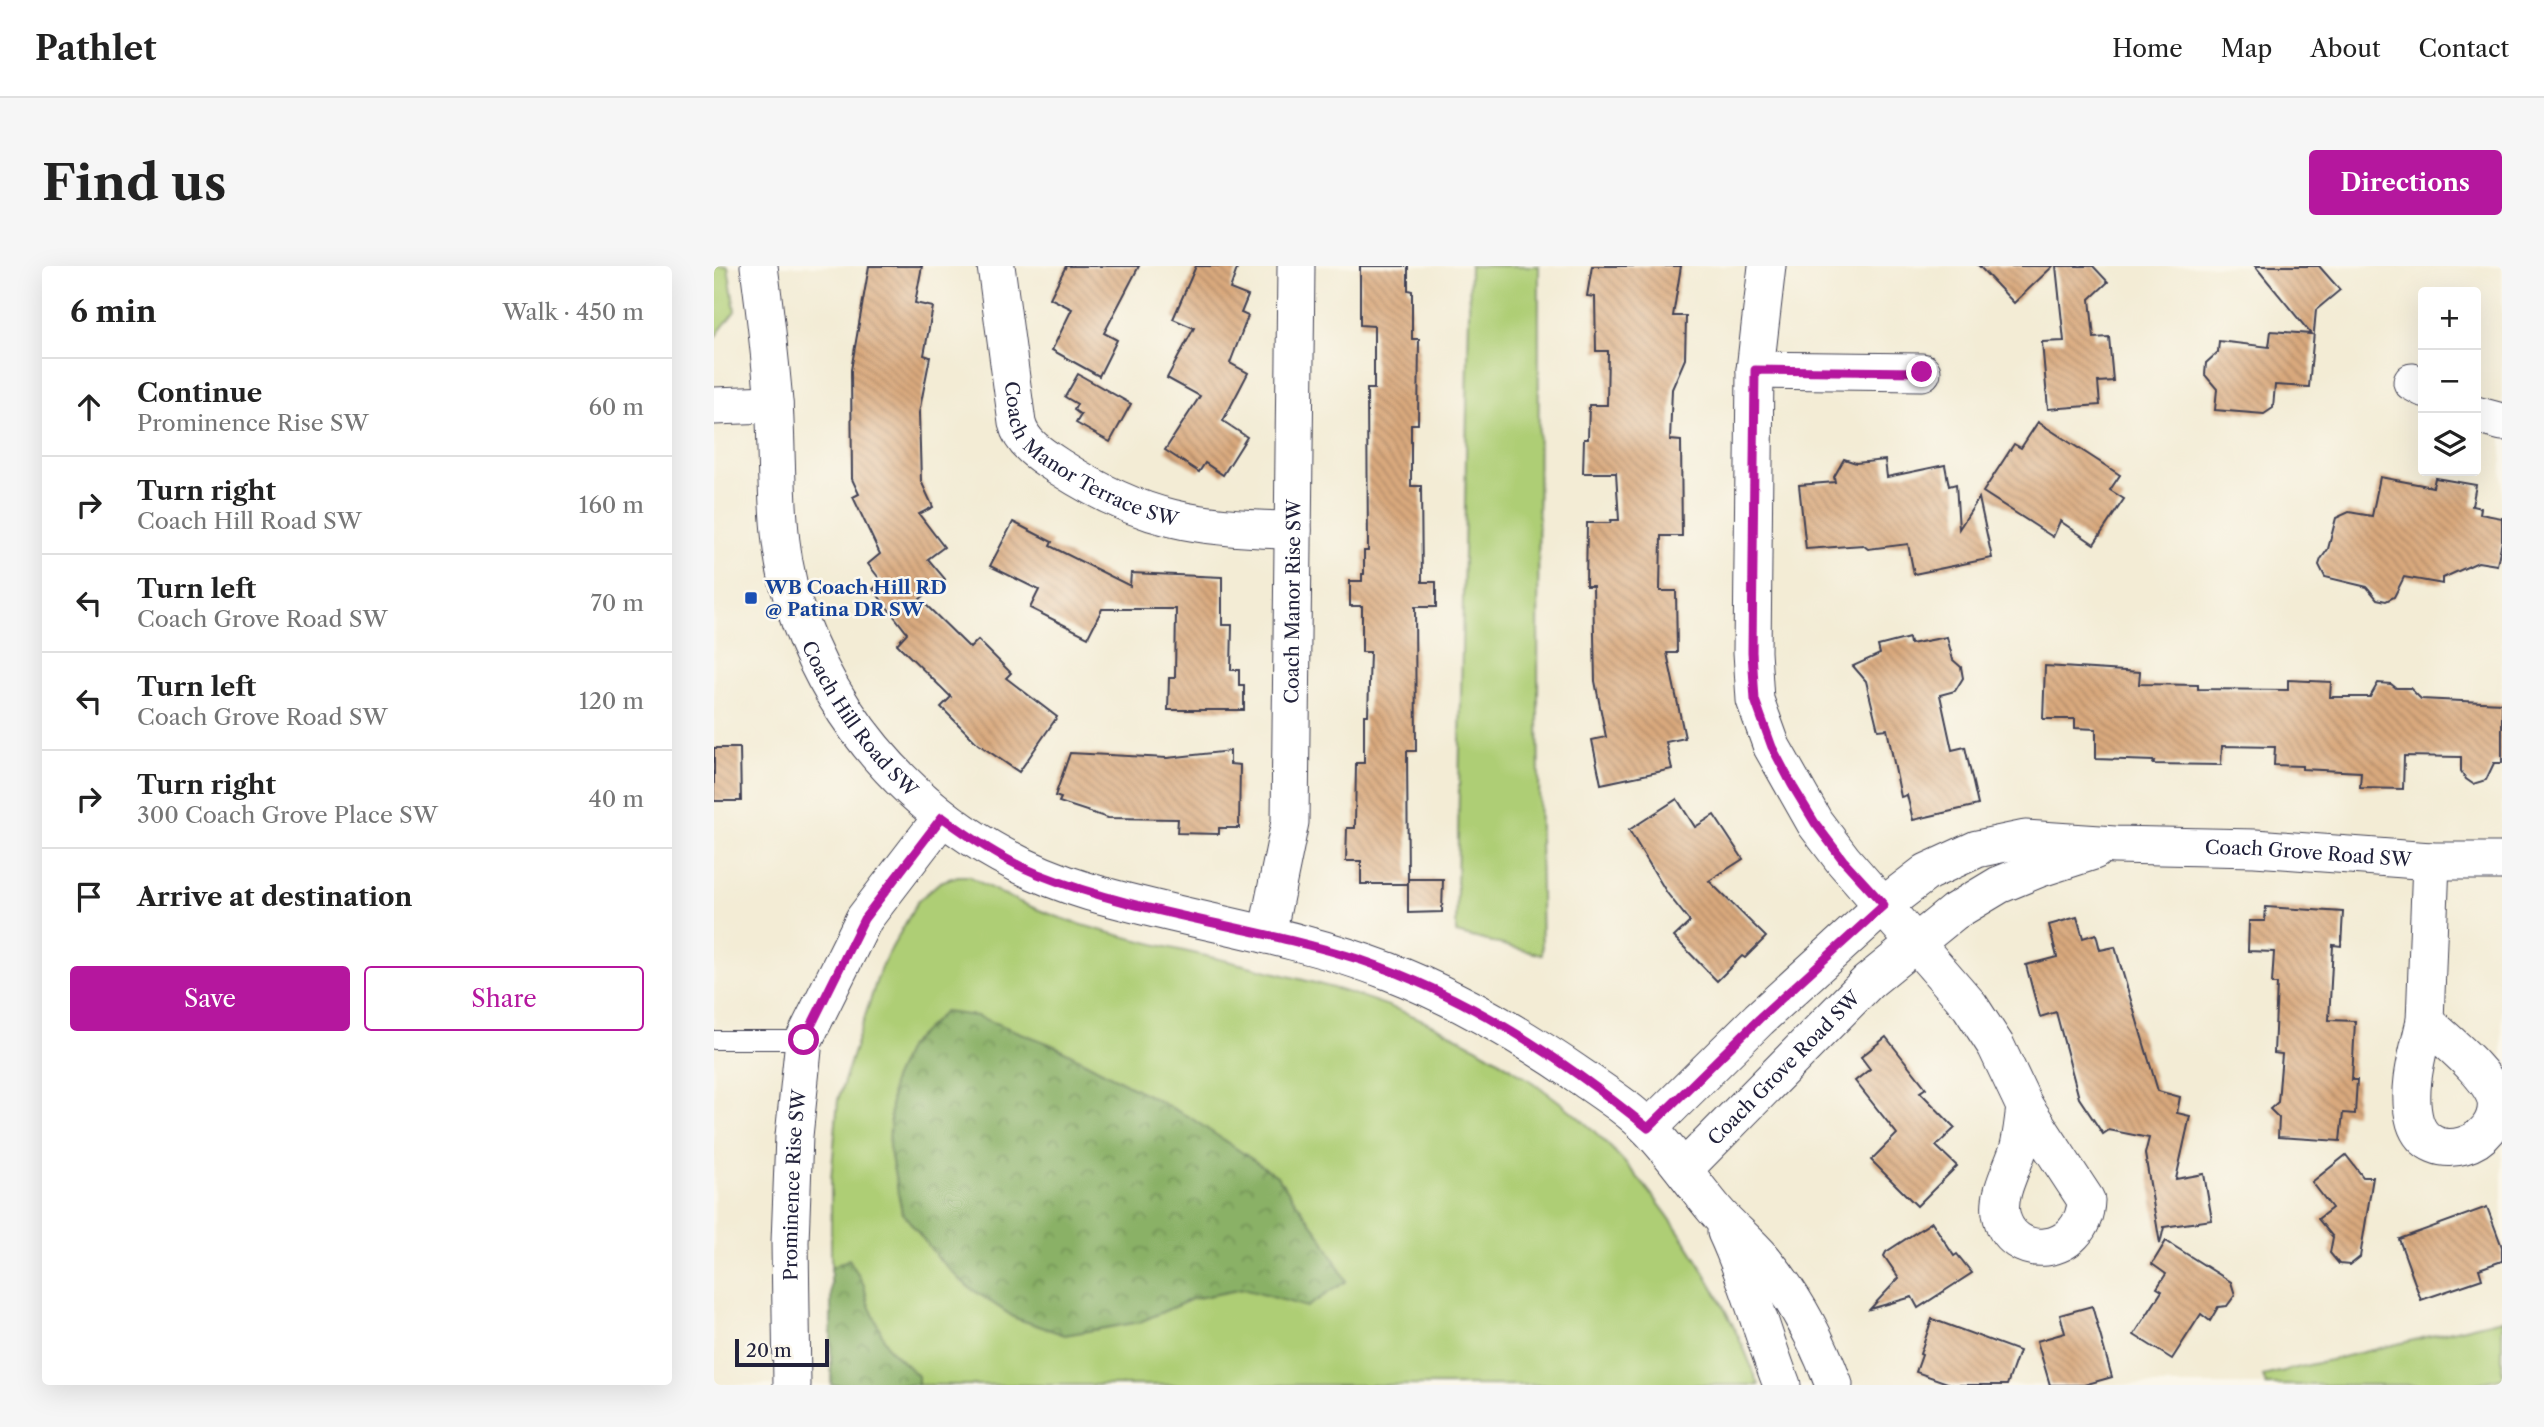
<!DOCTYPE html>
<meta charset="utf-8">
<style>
:root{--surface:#fff;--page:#f6f6f6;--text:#222;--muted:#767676;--line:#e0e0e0;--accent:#b5179e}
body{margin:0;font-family:"Libre Caslon Text",serif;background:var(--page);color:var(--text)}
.controls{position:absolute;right:21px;top:21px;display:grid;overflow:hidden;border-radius:7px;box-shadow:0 7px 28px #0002}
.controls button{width:63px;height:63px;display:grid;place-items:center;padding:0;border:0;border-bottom:2px solid var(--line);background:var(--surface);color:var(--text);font:35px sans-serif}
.scale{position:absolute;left:21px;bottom:18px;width:94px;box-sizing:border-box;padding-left:7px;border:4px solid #22223b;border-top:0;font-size:19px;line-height:24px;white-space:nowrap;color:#22223b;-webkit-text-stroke:5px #fbf7ec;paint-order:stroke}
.stop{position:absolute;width:21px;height:21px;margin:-16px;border:5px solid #b5179e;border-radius:50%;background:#fff}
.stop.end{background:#b5179e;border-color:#fff;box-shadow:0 2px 7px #0008}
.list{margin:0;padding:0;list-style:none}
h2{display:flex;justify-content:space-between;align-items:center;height:91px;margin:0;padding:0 28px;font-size:30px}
h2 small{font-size:23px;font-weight:400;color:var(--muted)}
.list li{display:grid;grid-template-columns:46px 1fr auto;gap:21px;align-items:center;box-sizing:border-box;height:98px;padding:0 28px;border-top:2px solid var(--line)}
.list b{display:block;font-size:26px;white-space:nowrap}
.list p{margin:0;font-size:23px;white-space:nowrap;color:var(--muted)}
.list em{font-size:23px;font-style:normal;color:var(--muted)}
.actions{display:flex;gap:14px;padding:21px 28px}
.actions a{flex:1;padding:16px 0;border:2px solid var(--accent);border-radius:7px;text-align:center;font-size:24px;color:var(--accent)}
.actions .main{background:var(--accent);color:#fff}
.icon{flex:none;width:38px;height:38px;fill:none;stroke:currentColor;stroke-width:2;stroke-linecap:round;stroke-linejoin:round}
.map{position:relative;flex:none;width:1788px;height:1119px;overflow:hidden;border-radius:7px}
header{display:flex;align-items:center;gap:42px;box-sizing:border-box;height:98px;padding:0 35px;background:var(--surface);border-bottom:2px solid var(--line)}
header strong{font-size:33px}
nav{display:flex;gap:38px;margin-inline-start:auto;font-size:24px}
.intro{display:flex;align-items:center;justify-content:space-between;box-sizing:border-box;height:168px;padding:0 42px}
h1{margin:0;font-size:49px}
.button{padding:18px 32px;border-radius:7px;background:var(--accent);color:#fff;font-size:24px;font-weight:700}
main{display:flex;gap:42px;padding:0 42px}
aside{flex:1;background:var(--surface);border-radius:7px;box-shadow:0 7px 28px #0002}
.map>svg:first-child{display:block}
.green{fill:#aece75;stroke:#687858;stroke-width:2}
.forest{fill:url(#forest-crowns);stroke:#566a50;stroke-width:2}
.building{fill:url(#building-back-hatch)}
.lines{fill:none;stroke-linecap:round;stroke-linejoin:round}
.service-casing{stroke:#414052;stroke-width:20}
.minor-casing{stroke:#414052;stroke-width:39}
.service{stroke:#fff;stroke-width:18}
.minor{stroke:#fff;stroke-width:37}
.route{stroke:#b5179e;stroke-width:9}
.transit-dot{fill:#1a4fb4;stroke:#fbf7ec;stroke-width:2.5}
.labels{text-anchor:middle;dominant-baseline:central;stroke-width:5;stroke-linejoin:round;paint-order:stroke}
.street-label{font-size:19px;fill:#22223b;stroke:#fbf7ec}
.transit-label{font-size:19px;font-weight:bold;fill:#164399;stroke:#fbf7ec;text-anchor:start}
</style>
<header>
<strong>Pathlet</strong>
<nav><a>Home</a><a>Map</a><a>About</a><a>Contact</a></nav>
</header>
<div class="intro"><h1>Find us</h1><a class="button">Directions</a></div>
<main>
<aside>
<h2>6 min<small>Walk · 450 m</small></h2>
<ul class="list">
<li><svg class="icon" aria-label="ahead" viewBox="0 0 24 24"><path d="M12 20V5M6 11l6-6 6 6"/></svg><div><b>Continue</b><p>Prominence Rise SW</p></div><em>60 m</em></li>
<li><svg class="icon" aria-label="right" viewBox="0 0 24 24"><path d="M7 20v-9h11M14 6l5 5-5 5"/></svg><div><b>Turn right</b><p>Coach Hill Road SW</p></div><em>160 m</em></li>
<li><svg class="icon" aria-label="left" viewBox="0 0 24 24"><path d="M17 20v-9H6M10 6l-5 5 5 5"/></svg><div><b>Turn left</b><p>Coach Grove Road SW</p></div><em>70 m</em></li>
<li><svg class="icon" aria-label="left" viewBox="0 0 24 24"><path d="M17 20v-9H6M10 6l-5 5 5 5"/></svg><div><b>Turn left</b><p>Coach Grove Road SW</p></div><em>120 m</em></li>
<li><svg class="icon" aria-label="right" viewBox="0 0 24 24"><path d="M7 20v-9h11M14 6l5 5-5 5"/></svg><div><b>Turn right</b><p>300 Coach Grove Place SW</p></div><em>40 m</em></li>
<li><svg class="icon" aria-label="arrive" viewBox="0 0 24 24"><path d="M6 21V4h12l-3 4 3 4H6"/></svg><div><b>Arrive at destination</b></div></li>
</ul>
<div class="actions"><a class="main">Save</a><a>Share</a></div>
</aside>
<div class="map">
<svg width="1788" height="1119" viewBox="0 0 1788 1119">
<defs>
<pattern id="forest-crowns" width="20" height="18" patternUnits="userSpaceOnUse" patternTransform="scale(1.75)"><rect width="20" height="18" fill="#8ab166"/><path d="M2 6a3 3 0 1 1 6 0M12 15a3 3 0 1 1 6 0" fill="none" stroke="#709055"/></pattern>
<pattern id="building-back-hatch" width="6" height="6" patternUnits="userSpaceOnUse" patternTransform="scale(1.75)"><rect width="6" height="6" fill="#d9a97d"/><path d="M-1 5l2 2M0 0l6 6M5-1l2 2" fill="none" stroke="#b08968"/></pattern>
</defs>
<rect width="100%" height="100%" fill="#fbf7ec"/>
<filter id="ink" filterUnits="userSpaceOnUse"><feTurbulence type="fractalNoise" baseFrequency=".0143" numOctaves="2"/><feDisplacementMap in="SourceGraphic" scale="14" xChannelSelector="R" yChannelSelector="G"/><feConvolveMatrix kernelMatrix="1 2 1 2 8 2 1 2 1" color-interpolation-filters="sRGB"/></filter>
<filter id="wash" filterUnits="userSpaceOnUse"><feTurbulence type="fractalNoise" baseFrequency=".00686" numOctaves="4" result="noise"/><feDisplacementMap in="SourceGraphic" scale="28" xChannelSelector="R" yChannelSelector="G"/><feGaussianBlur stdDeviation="1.57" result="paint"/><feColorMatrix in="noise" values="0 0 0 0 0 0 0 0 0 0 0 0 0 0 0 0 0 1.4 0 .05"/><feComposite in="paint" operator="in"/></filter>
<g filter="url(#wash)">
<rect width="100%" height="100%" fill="#f3ecd5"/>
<g class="green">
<polygon points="0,0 14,0 21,45 0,72"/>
<polygon points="756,0 825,0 824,451 828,689 742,667"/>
<path d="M244,610H255C340,661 435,676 530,699C591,714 654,729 711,755C776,785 849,831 898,883C962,949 1012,1034 1045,1119H117V913L124,834L167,701L204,635L226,616Z"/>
<polygon points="1788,1053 1788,1112 1756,1119 1552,1119 1549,1110"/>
</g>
<g class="forest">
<polygon points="230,746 263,750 341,780 477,852 563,910 609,973 632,1015 593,1041 529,1023 478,1033 426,1056 351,1069 301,1052 253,1020 225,993 188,946 175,881 178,816 194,780"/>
<polygon points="135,993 150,1019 154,1037 174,1082 204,1110 204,1119 117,1119 117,1002"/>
</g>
<g id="blocks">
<g class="building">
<polygon points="155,0 208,0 201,37 219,41 210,89 216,91 205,147 207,215 219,241 205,248 230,281 214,293 231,313 206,333 256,382 264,374 297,407 292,412 343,451 305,506 264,478 227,441 237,431 183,378 193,367 159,323 168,316 154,298 166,288 139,231 145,228 138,213 137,104"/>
<polygon points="352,0 425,0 390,67 403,74 385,110 338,84 358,43 336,32"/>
<polygon points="482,0 524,0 516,23 534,30 527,47 534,50 516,97 534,107 509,155 533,171 509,209 491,197 485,206 451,184 486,130 453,112 480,62 459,53"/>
<polygon points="646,0 694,0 694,24 698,25 698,73 705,73 704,158 697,158 697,220 707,220 708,316 722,316 722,341 701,341 702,485 693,485 694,618 647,618 647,595 632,595 633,562 641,562 642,497 650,497 650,449 654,449 656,386 648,386 648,340 636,340 636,315 648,315 648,308 650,308 650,285 654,285 653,123 660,123 660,60 646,59"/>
<polygon points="878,0 967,0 959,50 972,50 971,93 958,123 956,174 967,175 968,270 947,270 946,325 962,325 963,387 953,387 971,472 952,476 958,503 887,518 878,474 892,471 881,415 879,320 872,320 873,257 896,257 897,254 905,254 902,207 869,207 870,173 874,173 875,139 893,139 894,85 882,85 881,31 873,30"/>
<polygon points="1265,0 1339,0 1300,37"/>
<polygon points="1342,0 1379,0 1394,16 1376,33 1380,72 1395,71 1399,115 1384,116 1386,139 1334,143 1328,76 1350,75"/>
<polygon points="1541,0 1605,0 1626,24 1602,44 1595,121 1561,119 1559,142 1550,148 1501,144 1503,123 1491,109 1492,97 1504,86 1505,75 1555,81 1557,65 1597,68"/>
<polygon points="364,108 417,138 396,176 362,157 367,149 360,144 363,138 351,131"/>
<polygon points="1324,156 1406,209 1396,224 1410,233 1380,278 1346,255 1339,271 1269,226 1300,178 1307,182"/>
<polygon points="1130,193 1142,197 1171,194 1173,211 1231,199 1235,220 1242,218 1245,263 1265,232 1278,292 1200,308 1194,278 1154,283 1149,279 1092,283 1085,219 1121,216 1120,211"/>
<polygon points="1666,211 1719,221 1721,212 1762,219 1758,240 1767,242 1766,248 1788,252 1788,275 1783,299 1764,296 1729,312 1729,318 1690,311 1680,331 1672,335 1663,333 1653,321 1611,311 1605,299 1607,293 1614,283 1622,252 1635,246 1658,250"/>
<polygon points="299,256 338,276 336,280 416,320 417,307 508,311 508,359 518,359 517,404 525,404 525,419 530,419 530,444 454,444 455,412 461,412 462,343 388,343 374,371 316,342 325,324 276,300"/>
<polygon points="1233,371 1239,394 1247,401 1249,412 1241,425 1226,429 1238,484 1251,481 1264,539 1199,554 1193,529 1187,531 1173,463 1164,464 1152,415 1139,400 1166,388 1164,380 1195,372 1196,378"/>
<polygon points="1331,400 1426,406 1425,418 1484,419 1484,423 1574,424 1574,414 1617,416 1616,431 1656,431 1664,417 1677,418 1682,422 1696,422 1707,433 1788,437 1788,497 1780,497 1772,514 1759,518 1752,513 1747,505 1747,491 1690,490 1689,523 1646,522 1647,506 1588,503 1588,500 1560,499 1561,481 1508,480 1507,499 1439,498 1440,495 1382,493 1382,463 1361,462 1361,453 1329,453"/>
<polygon points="0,482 26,482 27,535 0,535"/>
<polygon points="516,485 516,498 526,499 525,562 505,562 505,568 463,567 464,553 394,552 345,536 347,532 341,530 356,487 453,492"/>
<polygon points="963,533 981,561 1000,549 1029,593 995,615 1052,671 1031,692 1028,690 1003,715 960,671 976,656 953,627 915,564"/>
<polygon points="694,613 729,613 728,646 694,647"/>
<polygon points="1552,641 1629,646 1627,680 1619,679 1615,754 1641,755 1638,814 1643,814 1641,848 1629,847 1626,875 1564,871 1565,852 1556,843 1564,836 1568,788 1560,787 1563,718 1558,718 1560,686 1534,685 1535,655 1551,655"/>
<polygon points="1363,651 1369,672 1382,668 1386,684 1401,681 1444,825 1466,831 1463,847 1476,850 1462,913 1490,908 1498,954 1450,961 1446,978 1431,888 1435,872 1395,864 1389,868 1365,832 1342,746 1326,751 1312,699 1343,691 1335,659"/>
<polygon points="1172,771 1212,822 1206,826 1241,862 1222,880 1243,900 1203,940 1157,894 1183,868 1141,815 1156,803 1147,791"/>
<polygon points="1632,889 1649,911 1659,911 1646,991 1636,999 1625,998 1616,987 1619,971 1604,953 1618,942 1598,916"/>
<polygon points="1773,941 1788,981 1788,995 1765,1003 1768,1013 1707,1034 1685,973"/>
<polygon points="1218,956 1240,990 1243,988 1258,1007 1204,1042 1198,1031 1156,1043 1185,1012 1170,990 1172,986"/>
<polygon points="1452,975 1517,1016 1521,1029 1513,1040 1504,1041 1496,1055 1487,1048 1458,1093 1420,1069 1448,1025 1443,1022 1452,1008 1438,998"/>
<polygon points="1378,1040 1398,1111 1370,1119 1336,1119 1323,1075 1351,1067 1346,1049"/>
<polygon points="1218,1053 1305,1085 1293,1119 1239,1119 1202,1106 1208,1089 1206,1088"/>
</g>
</g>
</g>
<g filter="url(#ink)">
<use href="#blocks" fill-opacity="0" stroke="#414052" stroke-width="2"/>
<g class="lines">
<g class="service-casing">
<polyline id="service" points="0,774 90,774"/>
</g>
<g class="minor-casing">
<g id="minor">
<path id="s1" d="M45,0C51,45 56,91 60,136C65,213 58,282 86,356C135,488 242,586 376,626C475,655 578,668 674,705C744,732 807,769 869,812C892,828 917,844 936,864C960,889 979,918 1001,944C1016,962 1035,976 1049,993C1081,1031 1103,1073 1120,1119"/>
<path id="s2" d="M282,0L303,157C308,179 330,191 347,202C427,254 486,263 579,264"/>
<polyline points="1053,0 1041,104 1038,386 1041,434 1058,481 1101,557 1129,594 1256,740 1282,780 1311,841"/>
<polyline points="1041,104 1208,106"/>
<polyline points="1698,116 1709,122"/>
<polyline points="0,140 60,138"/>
<polyline points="1762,149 1788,156"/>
<path id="s3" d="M553,669L576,556L582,0"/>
<path d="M1711,755C1731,774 1775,808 1782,834C1788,880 1715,902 1701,856C1692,824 1704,787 1711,755Z"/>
<polyline points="1711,755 1717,595"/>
<path d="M1311,841L1372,934C1370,992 1295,997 1287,947C1284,927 1298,903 1304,884C1308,870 1309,855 1311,841Z"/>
<path id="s4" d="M935,862L1045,753L1170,639L1213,606L1263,583L1311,573L1401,579L1541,582L1717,595H1788"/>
<path id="s5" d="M970,903L1154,716L1240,646L1285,619L1324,603L1380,585"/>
<path d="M1012,966C1035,1015 1048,1068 1068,1119"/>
<path id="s6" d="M78,1119L76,976L80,870L90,774L150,653L228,551"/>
</g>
</g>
<use href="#service" class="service"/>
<use href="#minor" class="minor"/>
</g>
</g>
<g class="lines" filter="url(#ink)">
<path class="route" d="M90,774L150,653L228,551C257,572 289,594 324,608C427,649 541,660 647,694C754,730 848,792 934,862L1045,753L1170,639L1129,594L1101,557L1078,519L1058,481L1041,434L1038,386L1041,104L1208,106"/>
</g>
<rect class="transit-dot" x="30" y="325" width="14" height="14" rx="3.5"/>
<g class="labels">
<g class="street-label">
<text stroke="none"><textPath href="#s2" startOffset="234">Coach Manor Terrace SW</textPath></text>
<text stroke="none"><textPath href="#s3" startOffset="336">Coach Manor Rise SW</textPath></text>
<text stroke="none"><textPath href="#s1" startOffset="474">Coach Hill Road SW</textPath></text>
<text stroke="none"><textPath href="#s4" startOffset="766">Coach Grove Road SW</textPath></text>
<text stroke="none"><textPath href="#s5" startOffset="142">Coach Grove Road SW</textPath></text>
<text stroke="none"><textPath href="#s6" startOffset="200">Prominence Rise SW</textPath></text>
</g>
<g class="transit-label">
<text x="51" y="321">WB Coach Hill RD<tspan x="51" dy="22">@ Patina DR SW</tspan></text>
</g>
</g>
</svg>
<div class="controls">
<button>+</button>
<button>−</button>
<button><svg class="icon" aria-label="layers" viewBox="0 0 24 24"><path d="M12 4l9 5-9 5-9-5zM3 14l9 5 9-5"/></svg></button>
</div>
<div class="scale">20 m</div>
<div class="stop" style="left:90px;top:774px"></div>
<div class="stop end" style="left:1208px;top:106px"></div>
</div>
</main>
